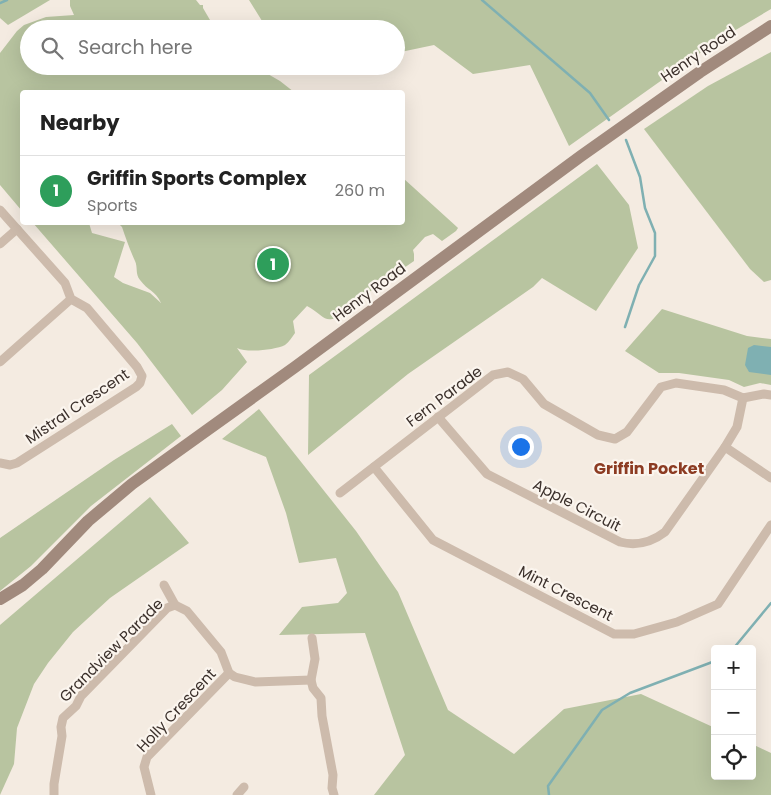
<!DOCTYPE html>
<meta charset="utf-8">
<style>
:root{--surface:#fff;--page:#f2f2f2;--text:#222;--muted:#767676;--line:#e0e0e0;--accent:#1f5a5e}
body{margin:0;font-family:Poppins,sans-serif;background:var(--page);color:var(--text)}
.controls{position:absolute;right:15px;bottom:15px;display:grid;overflow:hidden;border-radius:5px;box-shadow:0 5px 20px #0002}
.controls button{width:45px;height:45px;display:grid;place-items:center;padding:0;border:0;border-bottom:1px solid var(--line);background:var(--surface);color:var(--text);font:25px sans-serif}
.you{position:absolute;left:520px;top:446px;width:18px;height:18px;margin:-12px;border:4px solid #fff;border-radius:50%;background:#1a73e8;box-shadow:0 0 0 8px #1a73e833}
.badge{display:grid;place-items:center;width:32px;height:32px;border-radius:50%;background:var(--accent);color:#fff;font-size:16px;font-weight:700}
.pin{position:absolute;translate:-50% -50%;border:2px solid #fff;box-shadow:0 1px 5px #0006}
.list{margin:0;padding:0;list-style:none}
h2{display:flex;justify-content:space-between;align-items:center;height:65px;margin:0;padding:0 20px;font-size:21px}
h2 small{font-size:16px;font-weight:400;color:var(--muted)}
.list li{display:grid;grid-template-columns:32px 1fr auto;gap:15px;align-items:center;box-sizing:border-box;height:70px;padding:0 20px;border-top:1px solid var(--line)}
.list b{display:block;font-size:19px;white-space:nowrap}
.list p{margin:0;font-size:16px;white-space:nowrap;color:var(--muted)}
.list em{font-size:16px;font-style:normal;color:var(--muted)}
.icon{flex:none;width:28px;height:28px;fill:none;stroke:currentColor;stroke-width:2;stroke-linecap:round;stroke-linejoin:round}
.map{position:relative;flex:none;width:771px;height:795px;overflow:hidden}
.search{position:absolute;background:var(--surface);box-shadow:0 5px 20px #0002;left:20px;top:20px;width:385px;height:55px;display:flex;align-items:center;gap:12px;box-sizing:border-box;padding:0 18px;border-radius:28px;color:var(--muted);font-size:19px}
.panel{position:absolute;background:var(--surface);box-shadow:0 5px 20px #0002;left:20px;top:90px;width:385px;height:135px;border-radius:5px}
.map>svg:first-child{display:block}
.green{fill:#b8c4a0}
.water{fill:#7fb0b2}
.lines{fill:none;stroke-linecap:round;stroke-linejoin:round}
.stream{stroke:#7fb0b2;stroke-width:2.5}
.minor{stroke:#cdbbac;stroke-width:9}
.secondary{stroke:#a18a7d;stroke-width:12}
.labels{text-anchor:middle;dominant-baseline:central;stroke-width:4.5;stroke-linejoin:round;paint-order:stroke}
.street-label{font-size:15px;fill:#3b302b;stroke:#fbf5ee}
.neighbourhood-label{font-size:16px;font-weight:bold;fill:#8c3b22;stroke:#fbf5ee}
</style>
<div class="map">
<svg width="771" height="795" viewBox="0 0 771 795">
<rect width="100%" height="100%" fill="#f4ebe1"/>
<g class="green">
<polygon points="0,0 50,0 8,25 0,18"/>
<polygon points="70,0 196,0 200,5 203,5 203,8 210,20 203,29 29,29 29,66 254,66 280,81 294,92 22,92 22,211 0,185 0,53 17,31 24,25 46,17 74,15 70,6"/>
<polygon points="249,0 771,0 771,9 717,41 569,146 530,65 473,74 434,45 396,53 396,29 267,29"/>
<polygon points="771,52 771,280 764,282 750,269 644,129 708,86"/>
<polygon points="597,164 629,205 638,248 596,311 542,278 533,287 408,374 308,455 309,375"/>
<path d="M403,178L457,227L458,228L456,231L442,241L433,234L425,237L413,250L414,254V261L356,301L355,305L347,308V311C324,327 327,317 307,306L293,321L295,333C292,337 289,342 285,345C275,350 247,353 237,348L247,362L222,390L192,415L137,343L33,223H89L92,233L125,242L114,277L123,283L150,293L161,303C155,290 148,291 140,280C135,274 138,267 135,261C130,250 126,239 122,227L119,224L108,223L402,222Z"/>
<polygon points="662,309 747,336 771,339 771,385 760,383 744,387 729,380 679,373 659,373 625,351"/>
<polygon points="259,409 356,531 398,592 448,710 514,754 564,709 641,694 715,728 715,776 752,776 752,744 771,753 771,795 374,795 405,755 365,633 279,635 302,607 338,603 347,593 336,558 299,563 286,513 266,457 222,439"/>
<polygon points="172,424 181,436 91,506 31,566 0,591 0,538 114,460"/>
<polygon points="150,497 189,543 110,598 73,632 48,663 34,684 17,728 14,764 0,795 0,625"/>
</g>
<polygon class="water" points="754,345 771,347 771,375 749,372 745,365 748,348"/>
<g class="lines">
<g class="stream">
<polyline points="482,0 590,93 609,120"/>
<polyline points="0,3 7,0"/>
<polyline points="625,327 639,285 655,256 655,233 645,208 640,177 626,140"/>
<polyline points="733,649 771,603"/>
<polyline points="549,795 548,786 602,710 630,693 715,661"/>
</g>
<g class="minor">
<polyline points="0,210 65,283 71,299 87,308 137,367 142,376 140,383 136,387 17,463 10,465 0,463"/>
<polyline points="0,244 17,229"/>
<polyline points="0,362 71,299"/>
<polyline points="743,398 764,394 771,395"/>
<path d="M438,417L487,474L620,542C636,546 652,542 665,532L725,447L737,427L743,398"/>
<polyline points="725,447 771,478"/>
<polyline points="374,467 433,540 614,634 634,634 677,622 718,604 771,525"/>
<polyline points="340,493 493,375 508,372 523,379 544,404 598,435 615,439 627,432 661,387 676,383 724,390 743,398"/>
<polyline points="164,585 175,605"/>
<polyline points="312,638 315,659 311,680 313,688 321,698 322,716 333,775 332,788 334,795"/>
<polyline points="54,795 54,784 62,736 61,727 63,718 76,706 81,696 167,608 175,605 187,611 221,652 229,673 235,677 255,682 311,680"/>
<polyline points="151,795 144,767 147,757 229,673"/>
<polyline points="237,795 244,787"/>
</g>
<polyline class="secondary" points="0,599 23,585 42,569 88,521 132,484 295,367 581,156 700,72 771,26"/>
</g>
<g class="labels">
<g class="street-label">
<text transform="translate(698 54) rotate(-34)">Henry Road</text>
<text transform="translate(369 292) rotate(-37)">Henry Road</text>
<text transform="translate(444 396) rotate(-37)">Fern Parade</text>
<text transform="translate(77 406) rotate(-34)">Mistral Crescent</text>
<text transform="translate(577 505) rotate(27)">Apple Circuit</text>
<text transform="translate(566 593) rotate(27)">Mint Crescent</text>
<text transform="translate(111 650) rotate(-45)">Grandview Parade</text>
<text transform="translate(176 710) rotate(-47)">Holly Crescent</text>
</g>
<g class="neighbourhood-label">
<text x="649" y="468">Griffin Pocket</text>
</g>
</g>
</svg>
<div class="controls">
<button>+</button>
<button>−</button>
<button><svg class="icon" aria-label="locate" viewBox="0 0 24 24"><circle cx="12" cy="12" r="6"/><path d="M12 2v4M12 18v4M2 12h4M18 12h4"/></svg></button>
</div>
<div class="you"></div>
<div class="pin badge" style="left:273px;top:264px;background:#2e9e5b">1</div>
<div class="search"><svg class="icon" aria-label="search" viewBox="0 0 24 24"><circle cx="10" cy="10" r="6"/><path d="M15 15l6 6"/></svg>Search here</div>
<section class="panel">
<h2>Nearby<small></small></h2>
<ul class="list">
<li><span class="badge" style="background:#2e9e5b">1</span><div><b>Griffin Sports Complex</b><p>Sports</p></div><em>260 m</em></li>
</ul>
</section>
</div>
